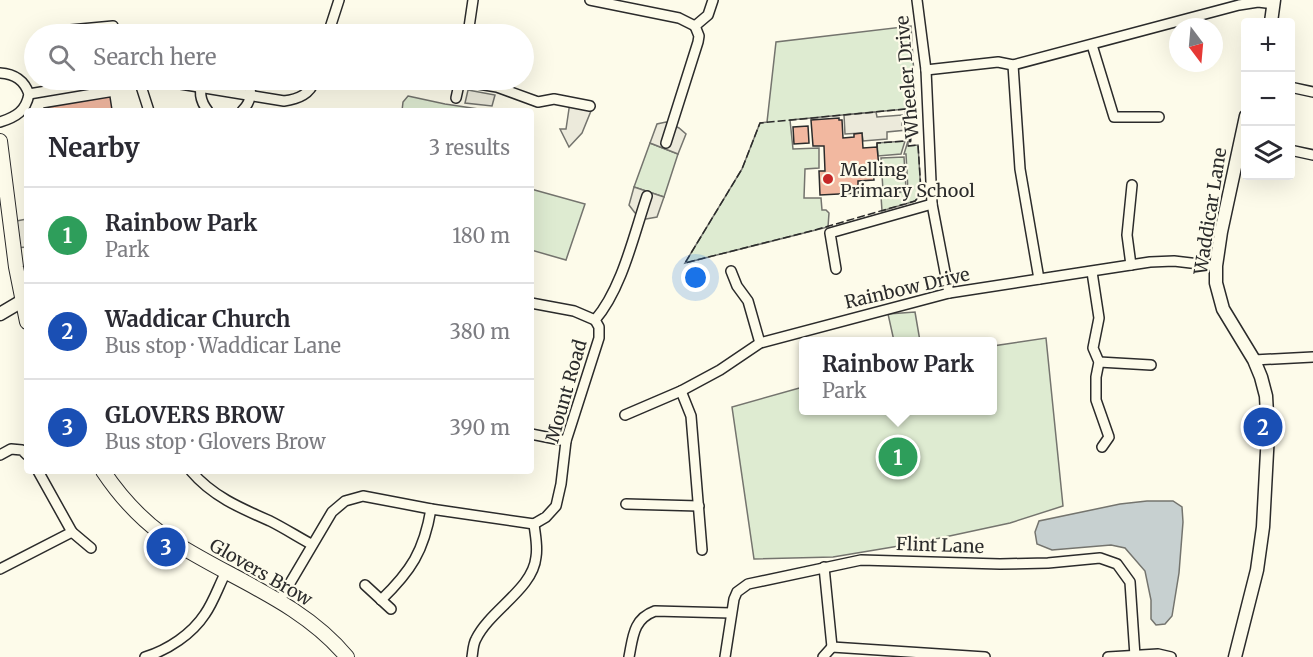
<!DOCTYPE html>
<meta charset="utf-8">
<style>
:root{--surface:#fff;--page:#f7f7f7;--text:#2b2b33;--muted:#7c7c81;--line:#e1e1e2;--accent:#1a73e8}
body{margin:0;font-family:Merriweather,serif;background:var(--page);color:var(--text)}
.controls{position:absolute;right:18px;top:18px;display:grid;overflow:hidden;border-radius:6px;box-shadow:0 6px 24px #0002}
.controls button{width:54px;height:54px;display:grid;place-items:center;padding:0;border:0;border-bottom:2px solid var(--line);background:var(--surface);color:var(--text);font:30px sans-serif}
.compass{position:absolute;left:1169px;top:18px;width:54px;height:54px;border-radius:50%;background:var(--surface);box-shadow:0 6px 24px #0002;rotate:164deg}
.you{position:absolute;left:696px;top:278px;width:21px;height:21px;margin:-15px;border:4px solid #fff;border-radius:50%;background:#1a73e8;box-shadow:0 0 0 9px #1a73e833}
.badge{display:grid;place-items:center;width:39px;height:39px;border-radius:50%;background:var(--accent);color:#fff;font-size:20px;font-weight:700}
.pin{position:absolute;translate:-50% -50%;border:3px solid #fff;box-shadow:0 2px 6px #0006}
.popup{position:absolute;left:799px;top:337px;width:198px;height:78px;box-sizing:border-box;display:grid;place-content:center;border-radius:6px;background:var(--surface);filter:drop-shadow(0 2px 4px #0005);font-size:20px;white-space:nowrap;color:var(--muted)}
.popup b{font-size:22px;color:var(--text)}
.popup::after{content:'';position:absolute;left:50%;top:100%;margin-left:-12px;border:12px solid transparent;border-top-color:var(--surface)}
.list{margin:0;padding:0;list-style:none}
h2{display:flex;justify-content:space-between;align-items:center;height:78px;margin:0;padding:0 24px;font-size:26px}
h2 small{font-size:20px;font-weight:400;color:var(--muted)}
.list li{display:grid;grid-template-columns:39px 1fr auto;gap:18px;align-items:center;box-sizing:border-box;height:96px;padding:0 24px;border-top:2px solid var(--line)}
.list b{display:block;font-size:22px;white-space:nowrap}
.list p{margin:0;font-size:20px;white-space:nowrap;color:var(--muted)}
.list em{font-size:20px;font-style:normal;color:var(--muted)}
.icon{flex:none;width:33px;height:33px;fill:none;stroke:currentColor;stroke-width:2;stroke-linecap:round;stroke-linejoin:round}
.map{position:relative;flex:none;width:1313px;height:657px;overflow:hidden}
.search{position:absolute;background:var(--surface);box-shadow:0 6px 24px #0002;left:24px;top:24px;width:510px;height:66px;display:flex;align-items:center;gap:15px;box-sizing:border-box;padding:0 21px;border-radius:33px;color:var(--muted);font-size:22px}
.panel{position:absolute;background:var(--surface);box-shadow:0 6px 24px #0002;left:24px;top:108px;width:510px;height:366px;border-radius:6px}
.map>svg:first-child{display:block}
.green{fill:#deebd1;stroke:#74746e;stroke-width:1.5}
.parking{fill:#eceadb;stroke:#74746e;stroke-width:1.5}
.water{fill:#c7d0d0;stroke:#74746e;stroke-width:1.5}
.building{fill:#f2b8a0;stroke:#2b2b2b;stroke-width:1.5}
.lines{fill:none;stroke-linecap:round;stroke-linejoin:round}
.minor-casing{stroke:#2b2b2b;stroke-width:12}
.tertiary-casing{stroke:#2b2b2b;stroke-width:15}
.secondary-casing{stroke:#2b2b2b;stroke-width:16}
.minor{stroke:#fdfbea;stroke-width:9}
.tertiary{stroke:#fdfbea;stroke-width:12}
.secondary{stroke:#fdfbea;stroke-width:14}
.fence{stroke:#2b2b2b;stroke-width:1.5;stroke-dasharray:8 3;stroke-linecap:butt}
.wall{stroke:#2b2b2b;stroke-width:3}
.poi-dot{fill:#c62828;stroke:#fdfbea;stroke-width:2}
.labels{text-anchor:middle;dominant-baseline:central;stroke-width:4.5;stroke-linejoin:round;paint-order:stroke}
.street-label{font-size:18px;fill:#2b2b2b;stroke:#fdfbea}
.poi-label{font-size:18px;fill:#2b2b2b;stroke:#fdfbea;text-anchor:start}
</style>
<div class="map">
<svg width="1313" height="657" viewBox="0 0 1313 657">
<rect width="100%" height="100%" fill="#fdfbea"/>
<g class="green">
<polygon points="911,26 916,108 790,120 793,149 819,148 819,168 805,169 804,198 821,198 822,210 826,210 829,213 828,227 685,263 742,169 760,123 767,122 776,42"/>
<polygon points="408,96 445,104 492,111 402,111 403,102"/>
<polygon points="905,141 901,154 878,156 877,143"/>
<polygon points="908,141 908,146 918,145 921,194 915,201 882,211 881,196 884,194 908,191 906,154 904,154"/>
<polygon points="650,143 678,154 664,197 634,187"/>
<polygon points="904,157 906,189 883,191 881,158"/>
<polygon points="531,189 585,204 566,260 531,250"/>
<polygon points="915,312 920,341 894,341 888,314"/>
<polygon points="1046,338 1063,506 1010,523 917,543 833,557 754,559 732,407 803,387 804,410 992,410 993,346"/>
</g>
<g class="parking">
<polygon points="468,90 495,95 492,106 465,103"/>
<polygon points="570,102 593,106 582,133 569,147 560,129 566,129"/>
<polygon points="876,112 877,117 902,115 902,125 907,125 907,130 887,132 887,139 863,141 862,133 845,134 844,115"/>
<polygon points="666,122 679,128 686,134 678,154 650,143 657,124"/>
<polygon points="634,187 664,197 657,217 646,219 635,213 629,205"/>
<polygon points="27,219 27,247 14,248 11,222"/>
</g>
<polygon class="water" points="1147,501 1173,501 1182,507 1183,522 1179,573 1172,616 1165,624 1156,625 1151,619 1151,600 1145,571 1125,548 1111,545 1052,550 1037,544 1035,532 1039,521 1120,504"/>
<g class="building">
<polygon points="110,97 112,110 44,111 44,108"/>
<polygon points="839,118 839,120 842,120 843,138 854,137 854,134 862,133 863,148 877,147 879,167 873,168 874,180 858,181 858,193 820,195 819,171 825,171 824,146 813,146 811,120"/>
<polygon points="808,126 809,143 794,144 793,127"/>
</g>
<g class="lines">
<g class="minor-casing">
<g id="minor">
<polyline points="590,0 679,18 695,26"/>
<polyline points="917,0 926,70 932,204 949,293"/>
<polyline points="695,26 708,15 713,0"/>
<polyline points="49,32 113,26 114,34"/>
<polyline points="328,34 339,0"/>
<polyline points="468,34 473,0"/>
<polyline points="1092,45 1114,117 1159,117"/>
<polyline points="1013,65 1020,169 1039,279"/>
<polyline points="926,70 998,62 1013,65 1239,5 1258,2 1274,4"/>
<path d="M0,73C15,74 24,80 29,94C26,111 16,117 0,122"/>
<path d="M134,80H156L284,101C299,99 310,94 315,80"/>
<polyline points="139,80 149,111"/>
<path d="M204,80C198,91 200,101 208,111"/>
<polyline points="460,81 497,87 538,102 554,99 590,106"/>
<polyline points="1290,87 1313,92"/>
<polyline points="29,94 112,80"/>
<polyline points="456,98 460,80"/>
<path d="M242,111C251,102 253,91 247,80"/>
<polyline points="666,143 698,42 699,36 695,26"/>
<polyline points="1290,150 1313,155"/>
<polyline points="1131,265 1127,235 1132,185"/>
<polyline points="836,269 830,233 932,204"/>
<polyline points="731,271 737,286 748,301 760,343"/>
<polyline points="1092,272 1099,318 1093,348 1099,362 1096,377 1096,400 1109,437 1102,447"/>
<polyline points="531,303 574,311 595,320"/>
<polyline points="1254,360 1313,357"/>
<polyline points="1099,362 1151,365"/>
<polyline points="681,391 691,416 702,550"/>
<polyline points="625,415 681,391 720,370 760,343 949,293 1150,262 1174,261 1216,266"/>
<polyline points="531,434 566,441"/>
<polyline points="0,455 11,449 22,450 27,455"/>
<path d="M191,471C212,496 240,508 270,521C284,528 298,537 311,544"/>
<polyline points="626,504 699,506"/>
<path d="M534,524L546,517L556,506L561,484L566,441L599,338V327L595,320C622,289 634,234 647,196"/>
<polyline points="72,532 91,548"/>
<polyline points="824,567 832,647"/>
<polyline points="0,569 72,532 38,471"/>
<polyline points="365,585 391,609"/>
<polyline points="280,600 332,512 345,501 363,496 431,509 534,524"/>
<path d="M381,600C411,571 424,551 431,509"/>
<polyline points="832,647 985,657"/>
<path d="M145,657C168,650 192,634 205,614C214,601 219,585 226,572"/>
<path d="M472,657C473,651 473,644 476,639C490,610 533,589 536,557C538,546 535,534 534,524"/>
<path d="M629,657C633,637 633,619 655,611L731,613"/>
<polyline points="725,657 734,599 737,592 748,584 861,560 1000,564 1048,563 1100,558 1117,564 1130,582 1135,656"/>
<polyline points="823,657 832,647"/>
<polyline points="1108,657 1158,654 1171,657"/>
</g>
</g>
<g class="tertiary-casing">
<g id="tertiary">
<polyline points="1271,22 1274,0"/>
<polyline points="0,314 22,301"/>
<polyline points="1235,657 1257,570 1263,527 1268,433 1266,396 1261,377 1254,360 1223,309 1216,283 1216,266 1221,232 1246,116"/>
</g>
</g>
<g class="secondary-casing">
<g id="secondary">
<polyline points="0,141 16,267 27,322"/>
<path d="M103,471C119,495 140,518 163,535C224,577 299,599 347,657"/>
</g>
</g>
<use href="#minor" class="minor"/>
<use href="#tertiary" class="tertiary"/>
<use href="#secondary" class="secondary"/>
<g class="fence">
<polyline points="906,109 760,123 742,169 685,263 815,230 915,201 921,194 921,190 918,145 908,146"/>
<polyline points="877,147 877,143 905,141"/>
</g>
<g class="wall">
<polyline points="906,112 907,125"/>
<polyline points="907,130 908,138 910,137 910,141"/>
</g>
</g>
<circle class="poi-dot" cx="828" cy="179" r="6"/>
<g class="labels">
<g class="street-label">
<text transform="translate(907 77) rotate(-95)">Wheeler Drive</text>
<text transform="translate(1210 211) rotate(-81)">Waddicar Lane</text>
<text transform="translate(907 288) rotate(-13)">Rainbow Drive</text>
<text transform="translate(566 391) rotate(-74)">Mount Road</text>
<text transform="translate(940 545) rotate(2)">Flint Lane</text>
<text transform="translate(261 572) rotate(30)">Glovers Brow</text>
</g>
<g class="poi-label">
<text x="840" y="169">Melling<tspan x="840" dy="21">Primary School</tspan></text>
</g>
</g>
</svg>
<div class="controls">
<button>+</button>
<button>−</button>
<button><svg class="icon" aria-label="layers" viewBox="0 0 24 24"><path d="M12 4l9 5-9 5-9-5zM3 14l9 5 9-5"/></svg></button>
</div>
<svg class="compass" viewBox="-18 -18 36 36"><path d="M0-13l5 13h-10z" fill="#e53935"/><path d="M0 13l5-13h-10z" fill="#7c7c81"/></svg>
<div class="you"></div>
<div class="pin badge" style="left:898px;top:457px;background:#2e9e5b">1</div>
<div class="popup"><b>Rainbow Park</b>Park</div>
<div class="pin badge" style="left:1263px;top:427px;background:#1a4fb4">2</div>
<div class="pin badge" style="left:166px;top:547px;background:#1a4fb4">3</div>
<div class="search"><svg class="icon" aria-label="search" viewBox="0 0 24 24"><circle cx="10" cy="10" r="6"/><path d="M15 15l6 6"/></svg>Search here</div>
<section class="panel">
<h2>Nearby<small>3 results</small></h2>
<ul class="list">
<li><span class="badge" style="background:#2e9e5b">1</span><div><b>Rainbow Park</b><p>Park</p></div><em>180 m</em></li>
<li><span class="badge" style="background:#1a4fb4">2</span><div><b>Waddicar Church</b><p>Bus stop · Waddicar Lane</p></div><em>380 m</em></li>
<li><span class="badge" style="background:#1a4fb4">3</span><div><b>GLOVERS BROW</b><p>Bus stop · Glovers Brow</p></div><em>390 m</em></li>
</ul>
</section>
</div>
